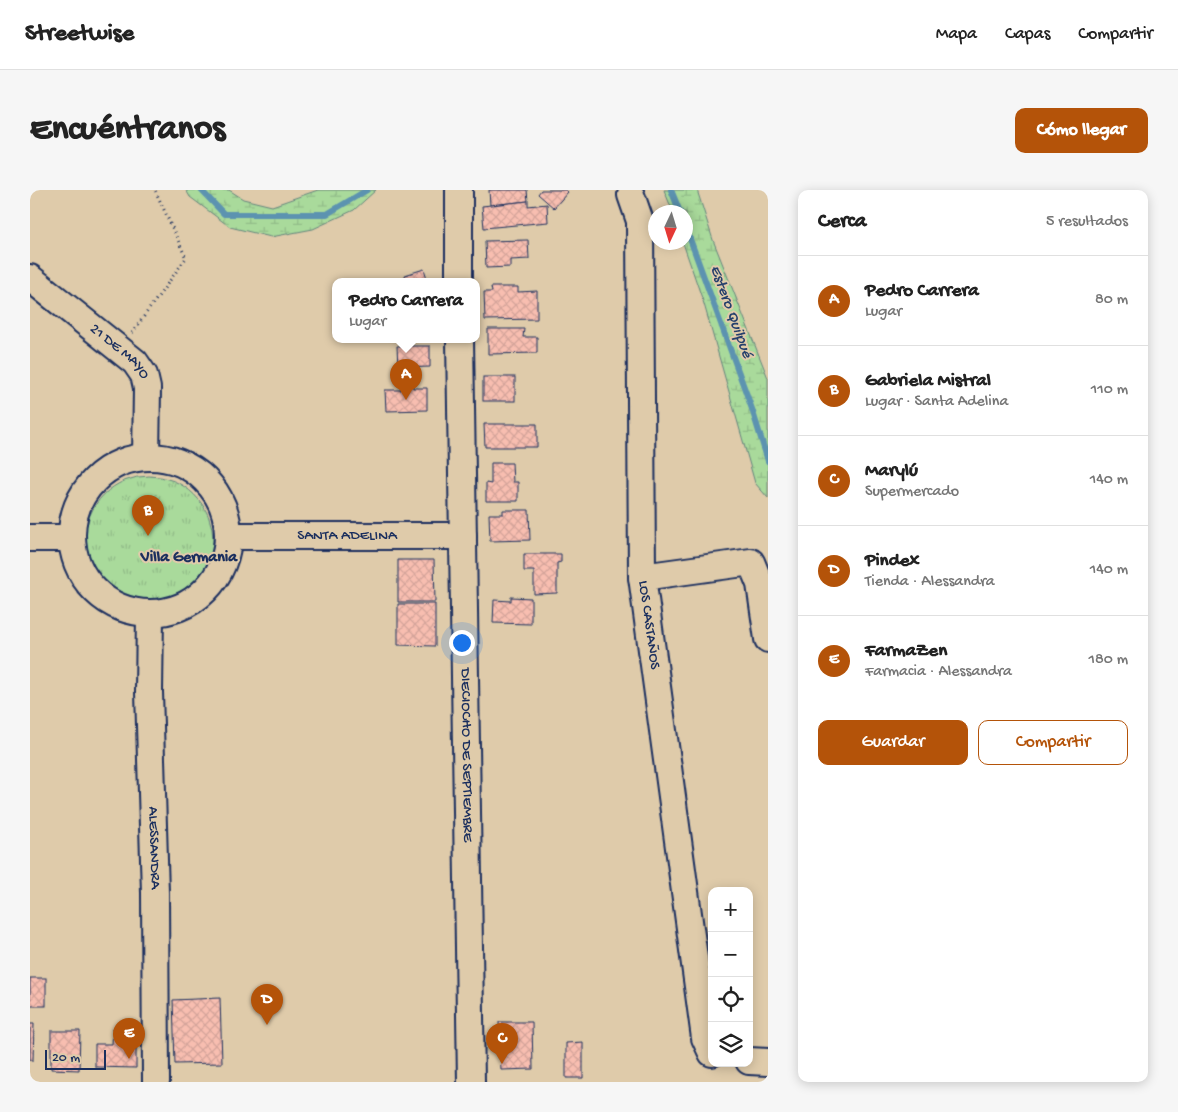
<!DOCTYPE html>
<html lang="es">
<meta charset="utf-8">
<style>
:root{--surface:#fff;--page:#f6f6f6;--text:#222;--muted:#767676;--line:#e0e0e0;--accent:#b45309}
body{margin:0;font-family:"Gochi Hand",sans-serif;background:var(--page);color:var(--text)}
.controls{position:absolute;right:15px;bottom:15px;display:grid;overflow:hidden;border-radius:10px;box-shadow:0 2px 12px #0003}
.controls button{width:45px;height:45px;display:grid;place-items:center;padding:0;border:0;border-bottom:1px solid var(--line);background:var(--surface);color:var(--text);font:25px sans-serif}
.compass{position:absolute;left:618px;top:15px;width:45px;height:45px;border-radius:50%;background:var(--surface);box-shadow:0 2px 12px #0003;rotate:184deg}
.scale{position:absolute;left:15px;bottom:12px;width:61px;box-sizing:border-box;padding-left:5px;border:2px solid #1b2f5e;border-top:0;font-size:14px;line-height:18px;white-space:nowrap;color:#1b2f5e;-webkit-text-stroke:4px #dfcbaa;paint-order:stroke}
.you{position:absolute;left:431px;top:452px;width:18px;height:18px;margin:-12px;border:4px solid #fff;border-radius:50%;background:#1a73e8;box-shadow:0 0 0 8px #1a73e833}
.badge{display:grid;place-items:center;width:32px;height:32px;border-radius:50%;background:var(--accent);color:#fff;font-size:16px;font-weight:700}
.pin{position:absolute;translate:-50% -41px;filter:drop-shadow(0 1px 2px #0008)}
.pin::after{content:'';position:absolute;top:26px;width:18px;height:15px;background:inherit;clip-path:polygon(0 0,100% 0,50% 100%)}
.popup{position:absolute;left:302px;top:88px;width:148px;height:65px;box-sizing:border-box;display:grid;place-content:center;border-radius:10px;background:var(--surface);filter:drop-shadow(0 1px 4px #0005);font-size:16px;white-space:nowrap;color:var(--muted)}
.popup b{font-size:19px;color:var(--text)}
.popup::after{content:'';position:absolute;left:50%;top:100%;margin-left:-10px;border:10px solid transparent;border-top-color:var(--surface)}
.list{margin:0;padding:0;list-style:none}
h2{display:flex;justify-content:space-between;align-items:center;height:65px;margin:0;padding:0 20px;font-size:21px}
h2 small{font-size:16px;font-weight:400;color:var(--muted)}
.list li{display:grid;grid-template-columns:32px 1fr auto;gap:15px;align-items:center;box-sizing:border-box;height:90px;padding:0 20px;border-top:1px solid var(--line)}
.list b{display:block;font-size:19px;white-space:nowrap}
.list p{margin:0;font-size:16px;white-space:nowrap;color:var(--muted)}
.list em{font-size:16px;font-style:normal;color:var(--muted)}
.actions{display:flex;gap:10px;padding:15px 20px}
.actions a{flex:1;padding:11px 0;border:1px solid var(--accent);border-radius:10px;text-align:center;font-size:18px;color:var(--accent)}
.actions .main{background:var(--accent);color:#fff}
.icon{flex:none;width:28px;height:28px;fill:none;stroke:currentColor;stroke-width:2;stroke-linecap:round;stroke-linejoin:round}
.map{position:relative;flex:none;width:738px;height:892px;overflow:hidden;border-radius:10px}
header{display:flex;align-items:center;gap:30px;box-sizing:border-box;height:70px;padding:0 25px;background:var(--surface);border-bottom:1px solid var(--line)}
header strong{font-size:24px}
nav{display:flex;gap:28px;margin-inline-start:auto;font-size:18px}
.intro{display:flex;align-items:center;justify-content:space-between;box-sizing:border-box;height:120px;padding:0 30px}
h1{margin:0;font-size:35px}
.button{padding:12px 22px;border-radius:10px;background:var(--accent);color:#fff;font-size:18px;font-weight:700}
main{display:flex;gap:30px;padding:0 30px}
aside{flex:1;background:var(--surface);border-radius:10px;box-shadow:0 2px 12px #0003}
.map>svg:first-child{display:block}
.grass{fill:url(#grass-tufts);stroke:#62847c}
.wetland{fill:url(#wetland-marsh);stroke:#62847c}
.lines{fill:none;stroke-linecap:round;stroke-linejoin:round}
.stream{stroke:#5c93b0;stroke-width:6}
.building{fill:url(#building-cross-hatch);stroke:#1b2f5e}
.minor-casing{stroke:#1b2f5e;stroke-width:30}
.path{stroke:#1b2f5e;stroke-width:3;stroke-dasharray:1 4;stroke-linecap:butt}
.minor{stroke:#dfcbaa;stroke-width:26}
.labels{text-anchor:middle;dominant-baseline:central;stroke-width:4;stroke-linejoin:round;paint-order:stroke}
.street-label{font-size:15px;fill:#1b2f5e;stroke:#dfcbaa}
.water-label{font-size:16px;font-style:italic;fill:#26406c;stroke:#dfcbaa}
.neighbourhood-label{font-size:16px;font-weight:bold;fill:#1b2f5e;stroke:#dfcbaa}
</style>
<header>
<strong>Streetwise</strong>
<nav><a>Mapa</a><a>Capas</a><a>Compartir</a></nav>
</header>
<div class="intro"><h1>Encuéntranos</h1><a class="button">Cómo llegar</a></div>
<main>
<div class="map">
<svg width="738" height="892" viewBox="0 0 738 892">
<defs>
<pattern id="grass-tufts" width="24" height="20" patternUnits="userSpaceOnUse" patternTransform="scale(1.25)"><rect width="24" height="20" fill="#a9da9b"/><path d="M3 7l-1-3M5 7V3M7 7l1-3M15 17l-1-3M17 17v-4M19 17l1-3" fill="none" stroke="#91bb88"/></pattern>
<pattern id="wetland-marsh" width="20" height="14" patternUnits="userSpaceOnUse" patternTransform="scale(1.25)"><rect width="20" height="14" fill="#a9da9b"/><path d="M1 5h8M5 5V1M11 12h8M15 12V8" fill="none" stroke="#91bb88"/></pattern>
<pattern id="building-cross-hatch" width="8" height="8" patternUnits="userSpaceOnUse" patternTransform="scale(1.25)"><rect width="8" height="8" fill="#f8beb0"/><path d="M0 0l8 8M0 8l8-8" fill="none" stroke="#d4a49a"/></pattern>
</defs>
<rect width="100%" height="100%" fill="#dfcbaa"/>
<filter id="ink" filterUnits="userSpaceOnUse"><feTurbulence type="fractalNoise" baseFrequency=".02" numOctaves="2"/><feDisplacementMap in="SourceGraphic" scale="10" xChannelSelector="R" yChannelSelector="G"/><feConvolveMatrix kernelMatrix="1 2 1 2 8 2 1 2 1" color-interpolation-filters="sRGB"/></filter>
<g filter="url(#ink)">
<circle class="grass" cx="119" cy="350" r="64"/>
<g class="wetland">
<polygon points="156,0 199,0 213,9 242,16 288,0 346,0 324,20 283,39 241,47 200,37 160,7"/>
<polygon points="634,0 667,0 683,50 738,188 738,308 725,293 674,114 653,53 656,52 656,22 643,22"/>
</g>
<g class="lines">
<g class="stream">
<polyline points="171,0 194,24 297,24 337,0"/>
<polyline points="641,0 650,22"/>
<polyline points="656,38 722,219 738,271"/>
</g>
</g>
<g class="building">
<polygon points="459,0 497,0 498,11 460,15"/>
<polygon points="511,0 536,0 538,2 524,18 508,4"/>
<polygon points="498,11 498,16 517,14 518,32 454,38 452,16"/>
<polygon points="498,50 499,69 480,70 480,77 456,78 455,51"/>
<polygon points="394,79 398,91 376,91 375,85"/>
<polygon points="461,97 488,97 488,102 507,101 507,129 455,130 454,102 462,102"/>
<polygon points="458,139 494,139 493,147 507,147 507,163 458,164"/>
<polygon points="367,156 400,156 400,177 368,178"/>
<rect x="453" y="187" width="32" height="24"/>
<polygon points="371,195 383,195 383,198 397,198 397,220 356,221 355,200 371,200"/>
<polygon points="454,234 507,234 507,257 455,257"/>
<polygon points="461,273 482,273 483,292 488,292 488,311 456,311 456,293 461,294"/>
<polygon points="473,320 499,320 500,350 460,351 459,324 473,324"/>
<polygon points="494,364 531,364 531,372 527,373 527,403 504,404 504,381 494,381"/>
<polygon points="368,370 404,370 405,412 368,412"/>
<polygon points="481,407 501,408 501,434 463,433 464,410 481,411"/>
<polygon points="368,414 405,414 405,456 368,455"/>
<rect x="0" y="788" width="16" height="28"/>
<polygon points="190,808 192,873 145,874 143,810"/>
<polygon points="469,832 502,832 503,879 471,880"/>
<polygon points="0,834 4,834 3,870 0,870"/>
<polygon points="83,839 106,840 106,878 65,877 65,854 82,854"/>
<polygon points="21,841 50,841 49,880 21,879"/>
<polygon points="553,852 553,888 536,888 536,853"/>
</g>
<g class="lines">
<g class="minor-casing">
<g id="minor">
<path id="s1" d="M601,5L610,31L612,387L675,848L682,863"/>
<path id="s2" d="M0,88L105,172L114,185L117,198L116,267"/>
<polyline points="429,91 429,0"/>
<path id="s3" d="M430,149L441,892"/>
<circle cx="120" cy="345" r="78"/>
<path id="s4" d="M199,346H433"/>
<polyline points="0,348 41,348"/>
<polyline points="612,387 721,372 730,394 738,449"/>
<path id="s5" d="M120,424L119,502L125,703L126,892"/>
<polyline points="719,871 738,872"/>
</g>
</g>
<polyline class="path" points="102,143 156,68 125,0"/>
<use href="#minor" class="minor"/>
</g>
</g>
<g class="labels">
<g class="street-label">
<text stroke="none"><textPath href="#s2" startOffset="116">21 DE MAYO</textPath></text>
<text stroke="none"><textPath href="#s4" startOffset="118">SANTA ADELINA</textPath></text>
<text stroke="none"><textPath href="#s1" startOffset="432">LOS CASTAÑOS</textPath></text>
<text stroke="none"><textPath href="#s3" startOffset="416">DIECIOCHO DE SEPTIEMBRE</textPath></text>
<text stroke="none"><textPath href="#s5" startOffset="234">ALESSANDRA</textPath></text>
</g>
<g class="water-label">
<text transform="translate(700 122) rotate(70)">Estero Quilpué</text>
</g>
<g class="neighbourhood-label">
<text x="159" y="368">Villa Germania</text>
</g>
</g>
</svg>
<div class="controls">
<button>+</button>
<button>−</button>
<button><svg class="icon" aria-label="locate" viewBox="0 0 24 24"><circle cx="12" cy="12" r="6"/><path d="M12 2v4M12 18v4M2 12h4M18 12h4"/></svg></button>
<button><svg class="icon" aria-label="layers" viewBox="0 0 24 24"><path d="M12 4l9 5-9 5-9-5zM3 14l9 5 9-5"/></svg></button>
</div>
<svg class="compass" viewBox="-18 -18 36 36"><path d="M0-13l5 13h-10z" fill="#e53935"/><path d="M0 13l5-13h-10z" fill="#767676"/></svg>
<div class="scale">20 m</div>
<div class="you"></div>
<div class="pin badge" style="left:376px;top:210px">A</div>
<div class="popup"><b>Pedro Carrera</b>Lugar</div>
<div class="pin badge" style="left:118px;top:346px">B</div>
<div class="pin badge" style="left:472px;top:874px">C</div>
<div class="pin badge" style="left:237px;top:835px">D</div>
<div class="pin badge" style="left:99px;top:869px">E</div>
</div>
<aside>
<h2>Cerca<small>5 resultados</small></h2>
<ul class="list">
<li><span class="badge">A</span><div><b>Pedro Carrera</b><p>Lugar</p></div><em>80 m</em></li>
<li><span class="badge">B</span><div><b>Gabriela Mistral</b><p>Lugar · Santa Adelina</p></div><em>110 m</em></li>
<li><span class="badge">C</span><div><b>Marylú</b><p>Supermercado</p></div><em>140 m</em></li>
<li><span class="badge">D</span><div><b>Pindex</b><p>Tienda · Alessandra</p></div><em>140 m</em></li>
<li><span class="badge">E</span><div><b>FarmaZen</b><p>Farmacia · Alessandra</p></div><em>180 m</em></li>
</ul>
<div class="actions"><a class="main">Guardar</a><a>Compartir</a></div>
</aside>
</main>
